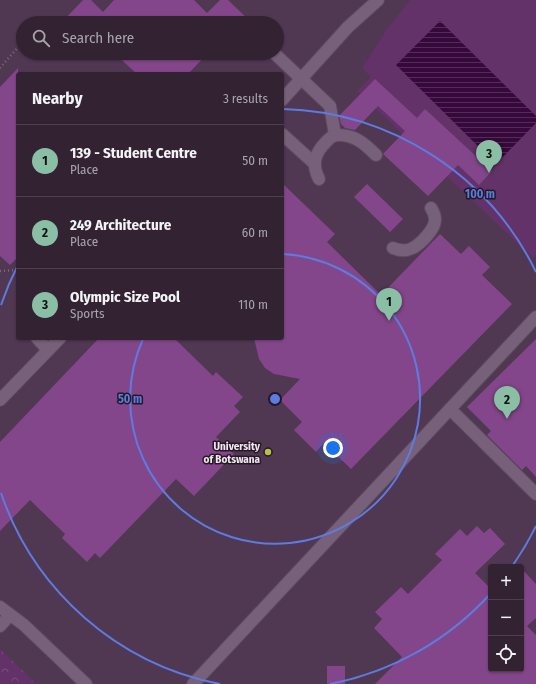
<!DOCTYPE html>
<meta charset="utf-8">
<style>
:root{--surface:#322232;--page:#3a2a3a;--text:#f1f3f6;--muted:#a8a4ac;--line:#4d3f4d;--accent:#8abfa5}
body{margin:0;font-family:"Fira Sans Condensed",sans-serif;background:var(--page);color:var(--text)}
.controls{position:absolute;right:12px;bottom:12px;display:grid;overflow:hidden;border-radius:4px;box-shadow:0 1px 3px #0004}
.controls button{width:36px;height:36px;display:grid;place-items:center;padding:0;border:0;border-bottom:1px solid var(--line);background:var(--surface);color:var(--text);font:20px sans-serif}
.you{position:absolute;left:333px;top:448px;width:14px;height:14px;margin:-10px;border:3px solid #fff;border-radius:50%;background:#1a73e8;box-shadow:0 0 0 6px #1a73e833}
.badge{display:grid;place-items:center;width:26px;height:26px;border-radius:50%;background:var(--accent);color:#111;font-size:13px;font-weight:700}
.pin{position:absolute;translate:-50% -33px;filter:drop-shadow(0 1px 2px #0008)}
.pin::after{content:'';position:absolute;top:21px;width:14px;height:12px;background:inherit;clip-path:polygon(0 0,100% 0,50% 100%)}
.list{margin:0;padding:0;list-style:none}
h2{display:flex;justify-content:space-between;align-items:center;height:52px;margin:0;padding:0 16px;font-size:17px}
h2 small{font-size:13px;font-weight:400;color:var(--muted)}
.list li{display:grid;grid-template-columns:26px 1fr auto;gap:12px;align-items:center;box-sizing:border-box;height:72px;padding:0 16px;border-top:1px solid var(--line)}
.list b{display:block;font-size:15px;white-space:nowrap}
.list p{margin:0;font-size:13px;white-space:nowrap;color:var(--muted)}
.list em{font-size:13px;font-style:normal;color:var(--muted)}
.icon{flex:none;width:22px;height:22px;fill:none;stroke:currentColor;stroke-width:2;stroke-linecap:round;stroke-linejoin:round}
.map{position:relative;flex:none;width:536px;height:684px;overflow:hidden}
.search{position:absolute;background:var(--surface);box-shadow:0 1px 3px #0004;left:16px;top:16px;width:268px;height:44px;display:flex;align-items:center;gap:10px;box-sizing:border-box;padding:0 14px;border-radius:22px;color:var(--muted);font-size:15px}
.panel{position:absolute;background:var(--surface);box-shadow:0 1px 3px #0004;left:16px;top:72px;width:268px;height:268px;border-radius:4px}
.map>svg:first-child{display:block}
.built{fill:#503752;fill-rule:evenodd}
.forest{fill:url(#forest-crowns)}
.pitch{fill:#633268}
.water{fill:url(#water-rules)}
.building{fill:#84468a}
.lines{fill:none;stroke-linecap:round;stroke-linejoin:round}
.minor-casing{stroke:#5d4a5e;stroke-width:14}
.path{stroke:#7d6a7e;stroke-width:2.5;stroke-dasharray:1 3;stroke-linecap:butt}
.minor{stroke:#776079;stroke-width:12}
.ring{fill:none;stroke:#5d7be0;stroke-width:2}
.poi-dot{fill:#b6c148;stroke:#231923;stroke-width:1.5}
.labels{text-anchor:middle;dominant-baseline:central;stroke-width:3;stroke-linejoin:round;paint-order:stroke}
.poi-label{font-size:11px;font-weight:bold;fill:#f3e5f4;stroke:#231923;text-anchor:end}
.centre{fill:#5d7be0;stroke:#231923;stroke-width:2}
.ring-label{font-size:12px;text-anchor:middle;font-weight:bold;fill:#5d7be0;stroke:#231923;stroke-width:3;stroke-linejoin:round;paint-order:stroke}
</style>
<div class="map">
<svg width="536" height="684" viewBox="0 0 536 684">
<defs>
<pattern id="forest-crowns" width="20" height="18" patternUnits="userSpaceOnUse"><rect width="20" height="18" fill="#633268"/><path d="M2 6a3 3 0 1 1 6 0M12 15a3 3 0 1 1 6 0" fill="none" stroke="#7a507e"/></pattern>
<pattern id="water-rules" width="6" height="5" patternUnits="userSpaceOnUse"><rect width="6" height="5" fill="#37083b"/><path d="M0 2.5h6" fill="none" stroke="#542c58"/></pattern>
</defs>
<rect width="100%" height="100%" fill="#422d43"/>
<path class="built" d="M0,0H536V684H0ZM23,23H277V53H23ZM18,74H282V338H18ZM491,567H521V669H491Z"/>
<polygon class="forest" points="0,649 37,684 0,684"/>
<polygon class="pitch" points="410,0 536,0 536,255 533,258 357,91 371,77 362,68 387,29"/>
<polygon class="water" points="440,21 536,116 536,123 496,164 396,65"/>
<g class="building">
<polygon points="83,0 91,0 103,12 114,0 194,0 207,13 220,0 228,0 252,23 61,23"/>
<polygon points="114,53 208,53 188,74 137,74"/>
<polygon points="18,68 18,257 10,265 0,256 0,87"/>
<polygon points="375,79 417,118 425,109 492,171 479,185 458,165 428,196 383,154 405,131 378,106 355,130 345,128 341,124 339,116"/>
<polygon points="282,183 335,234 327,242 381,295 440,234 461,254 469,246 490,267 482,275 512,304 351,469 324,443 316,452 294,430 302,422 280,400 300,379 274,374 265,368 259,359 254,338 282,338"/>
<polygon points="367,184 403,219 390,232 354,197"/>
<polygon points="99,338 174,338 213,376 216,372 243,397 234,406 240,412 216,437 234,454 194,496 176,479 100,558 95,553 87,562 62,538 65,534 30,500 0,531 0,442"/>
<polygon points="536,339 536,477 526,466 522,470 487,435 491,431 467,407"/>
<polygon points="477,526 484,533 490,528 505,544 475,573 491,589 491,669 521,669 521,568 536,584 536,618 527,626 536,635 536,684 375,684 402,657 374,628 382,619 375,612 401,587 408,594 442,560 435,554 460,529 467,536"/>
<rect x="327" y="666" width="18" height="18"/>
</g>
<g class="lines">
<g class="minor-casing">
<g id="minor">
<polyline points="274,53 330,106 335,135"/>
<polyline points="282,100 348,27 378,0"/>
<polyline points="282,134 315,164"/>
<path d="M319,179C311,164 315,153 326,142C330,138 332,135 339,135C355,135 365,144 376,155"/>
<path d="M393,248C406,254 416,248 425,238C434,228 439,220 431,208"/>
<polyline points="37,338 48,350"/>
<polyline points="0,400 60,338"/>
<polyline points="450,409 536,494"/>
<polyline points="0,607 24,625 86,684"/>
<polyline points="0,626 10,615"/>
<polyline points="193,684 536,317"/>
</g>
</g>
<g class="path">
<polyline points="0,68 19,46"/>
<polyline points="0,271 18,270"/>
</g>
<use href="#minor" class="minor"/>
</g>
<g class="ring">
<path d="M283 254A145 145 0 1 1 143 339"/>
<path d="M536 526A290 290 0 0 1 513 565M491 593A290 290 0 0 1 330 684M220 684A290 290 0 0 1 1 493M1 305A290 290 0 0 1 18 265M283 109A290 290 0 0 1 536 272"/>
</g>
<circle class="poi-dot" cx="268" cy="452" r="4"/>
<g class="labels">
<g class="poi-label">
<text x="260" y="446">University<tspan x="260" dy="13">of Botswana</tspan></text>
</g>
</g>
<circle cx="275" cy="399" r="6" class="centre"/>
<g class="ring-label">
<text x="480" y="198">100 m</text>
<text x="130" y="403">50 m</text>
</g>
</svg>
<div class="controls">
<button>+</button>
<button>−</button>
<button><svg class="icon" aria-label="locate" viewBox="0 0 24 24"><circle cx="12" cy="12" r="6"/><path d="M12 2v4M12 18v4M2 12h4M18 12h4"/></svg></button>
</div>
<div class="you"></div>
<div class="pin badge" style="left:389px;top:321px">1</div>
<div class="pin badge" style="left:507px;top:419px">2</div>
<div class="pin badge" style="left:489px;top:173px">3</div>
<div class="search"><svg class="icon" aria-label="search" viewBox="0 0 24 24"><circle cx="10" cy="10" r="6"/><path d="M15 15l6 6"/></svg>Search here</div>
<section class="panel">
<h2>Nearby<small>3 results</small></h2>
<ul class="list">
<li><span class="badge">1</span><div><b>139 - Student Centre</b><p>Place</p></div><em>50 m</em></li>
<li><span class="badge">2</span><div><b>249 Architecture</b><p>Place</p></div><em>60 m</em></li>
<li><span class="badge">3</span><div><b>Olympic Size Pool</b><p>Sports</p></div><em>110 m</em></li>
</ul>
</section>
</div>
